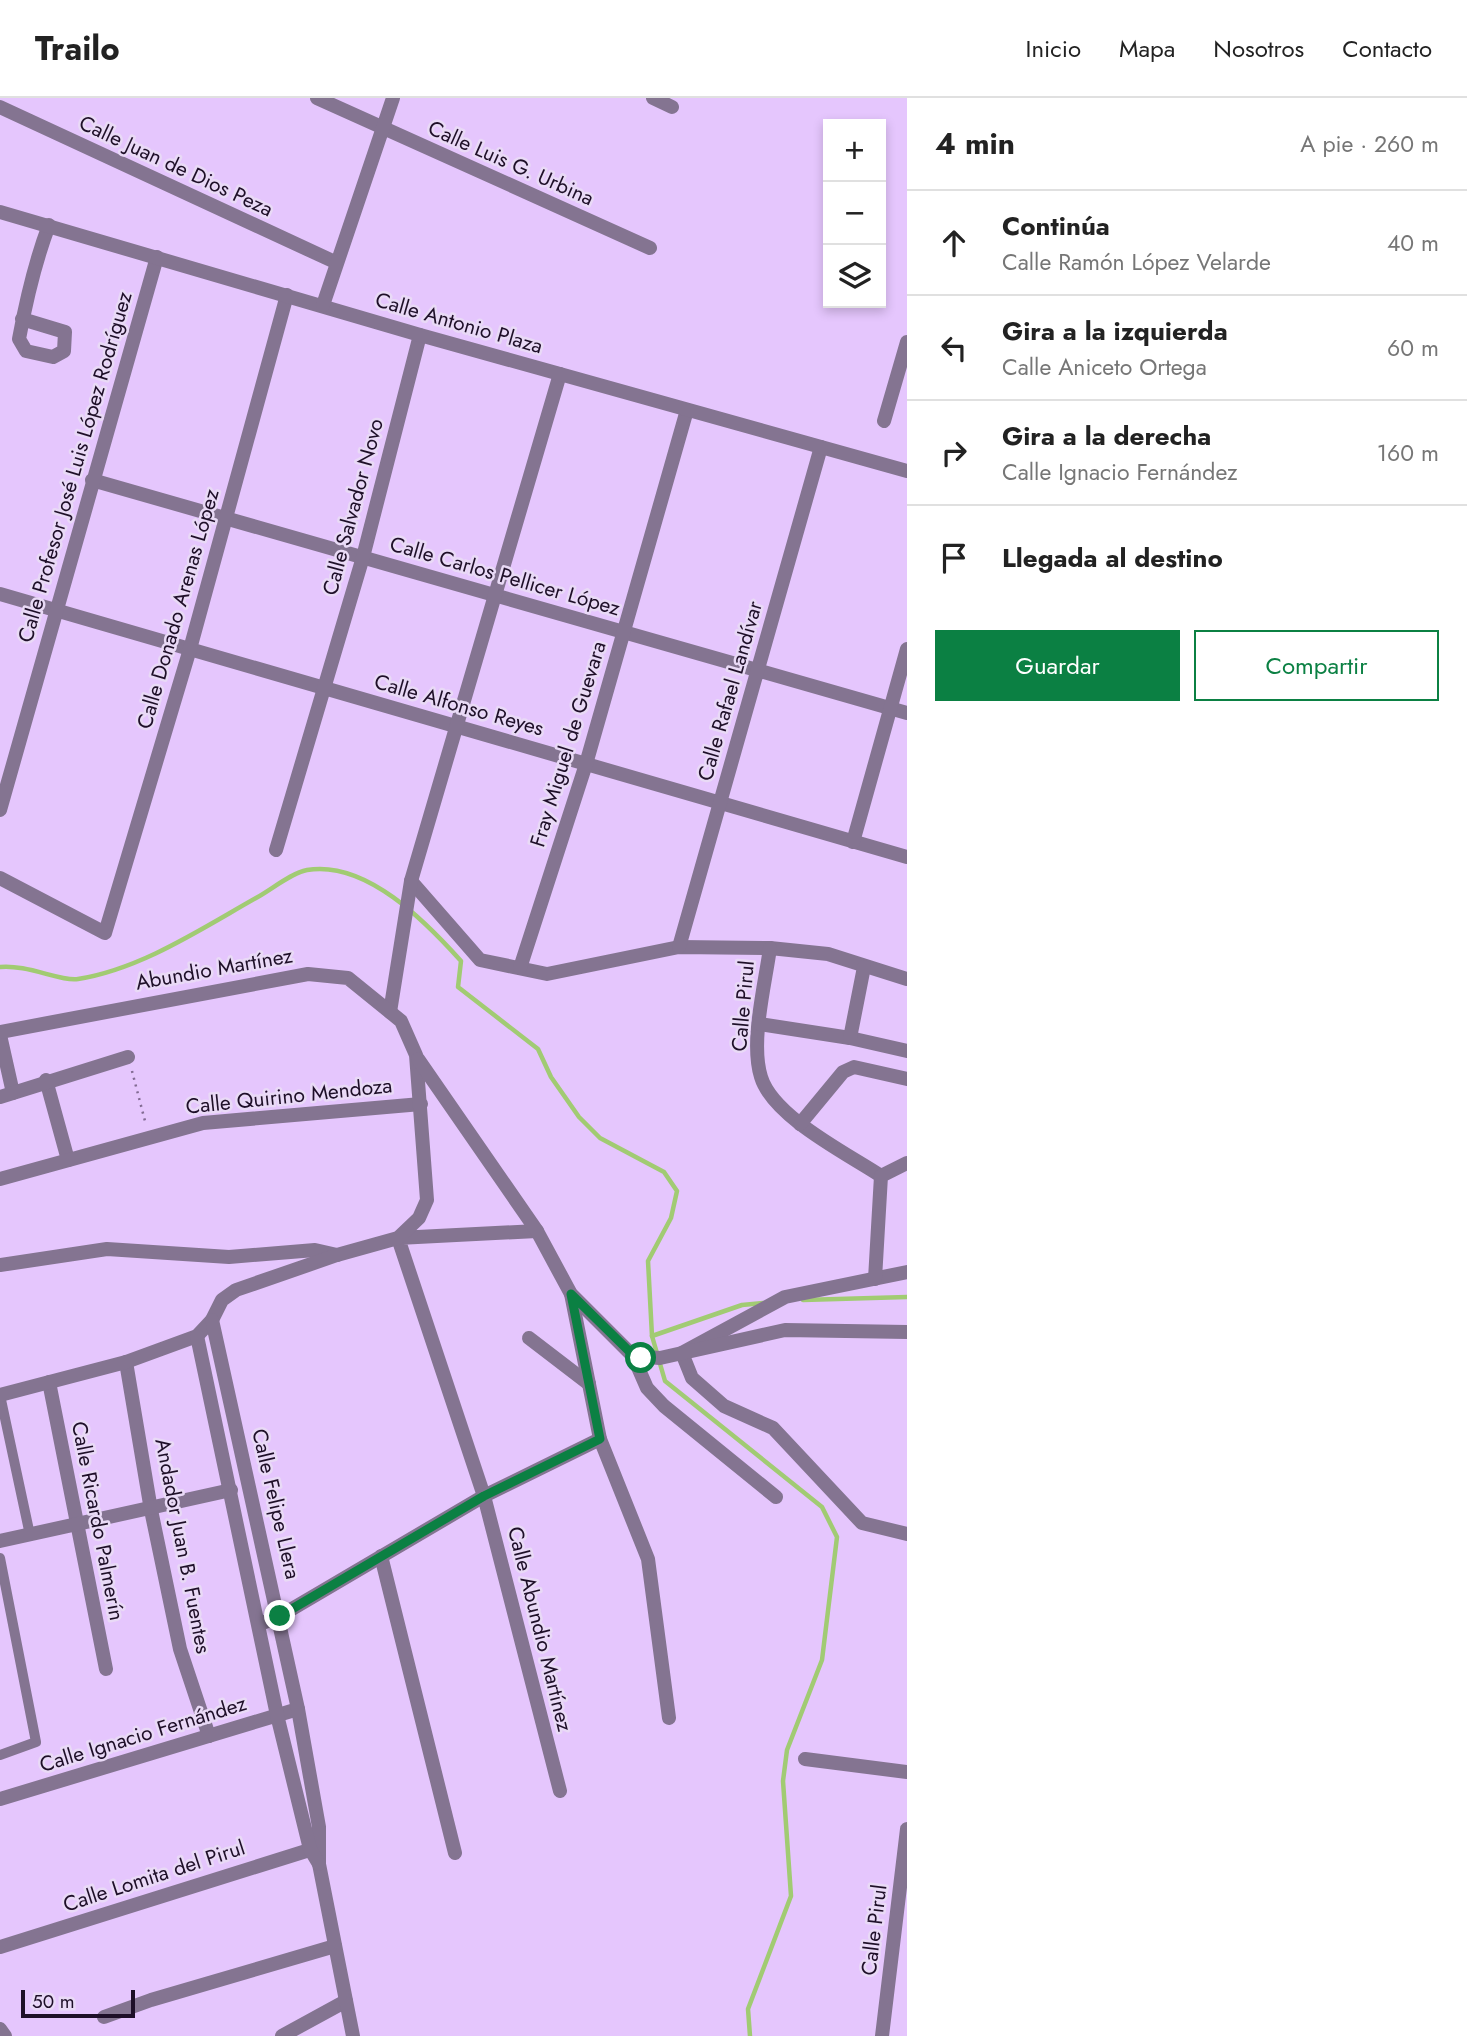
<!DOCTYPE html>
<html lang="es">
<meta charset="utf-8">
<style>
:root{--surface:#fff;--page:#f6f6f6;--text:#222;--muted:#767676;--line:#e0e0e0;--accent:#0b8043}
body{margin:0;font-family:Jost,sans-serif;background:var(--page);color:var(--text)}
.controls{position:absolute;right:21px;top:21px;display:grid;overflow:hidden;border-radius:0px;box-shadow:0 4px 10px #0003}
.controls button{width:63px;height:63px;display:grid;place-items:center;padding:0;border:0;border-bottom:2px solid var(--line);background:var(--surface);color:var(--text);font:35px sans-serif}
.scale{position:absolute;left:21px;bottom:18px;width:114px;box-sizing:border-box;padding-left:7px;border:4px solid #1e0f28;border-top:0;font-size:19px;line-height:24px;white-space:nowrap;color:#1e0f28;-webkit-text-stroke:5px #e9daf6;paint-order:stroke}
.stop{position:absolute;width:21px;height:21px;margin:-16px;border:5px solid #0b8043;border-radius:50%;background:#fff}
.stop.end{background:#0b8043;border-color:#fff;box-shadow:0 2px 7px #0008}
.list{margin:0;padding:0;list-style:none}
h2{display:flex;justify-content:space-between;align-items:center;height:91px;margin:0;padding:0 28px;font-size:30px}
h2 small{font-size:23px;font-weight:400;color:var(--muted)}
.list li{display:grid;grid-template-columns:46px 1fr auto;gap:21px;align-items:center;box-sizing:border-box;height:105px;padding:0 28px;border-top:2px solid var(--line)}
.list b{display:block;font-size:26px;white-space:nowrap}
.list p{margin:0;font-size:23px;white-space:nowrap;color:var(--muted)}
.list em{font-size:23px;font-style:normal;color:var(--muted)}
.actions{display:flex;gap:14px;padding:21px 28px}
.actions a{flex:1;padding:16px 0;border:2px solid var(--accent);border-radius:0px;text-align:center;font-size:24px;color:var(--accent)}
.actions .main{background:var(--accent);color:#fff}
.icon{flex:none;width:38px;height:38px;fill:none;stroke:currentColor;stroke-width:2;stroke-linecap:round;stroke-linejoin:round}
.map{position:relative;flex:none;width:907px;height:1938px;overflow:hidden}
header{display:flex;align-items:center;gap:42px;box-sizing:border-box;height:98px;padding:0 35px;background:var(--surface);border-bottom:2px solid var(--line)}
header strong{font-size:33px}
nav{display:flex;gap:38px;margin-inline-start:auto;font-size:24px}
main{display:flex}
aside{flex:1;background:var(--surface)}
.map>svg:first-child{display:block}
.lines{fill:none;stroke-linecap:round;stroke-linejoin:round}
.stream{stroke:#a1cb73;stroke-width:4.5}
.path{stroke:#826b93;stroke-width:2.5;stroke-dasharray:2 5;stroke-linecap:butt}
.pedestrian{stroke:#847491;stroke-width:10}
.minor{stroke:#847491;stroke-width:14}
.tertiary{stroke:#847491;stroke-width:14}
.route{stroke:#0b8043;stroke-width:9}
.labels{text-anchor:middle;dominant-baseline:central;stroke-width:5;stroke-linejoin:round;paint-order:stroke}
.street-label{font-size:21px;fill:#1e0f28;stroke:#e9daf6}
</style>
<header>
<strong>Trailo</strong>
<nav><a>Inicio</a><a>Mapa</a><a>Nosotros</a><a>Contacto</a></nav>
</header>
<main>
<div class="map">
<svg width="907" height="1938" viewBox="0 0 907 1938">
<rect width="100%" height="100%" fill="#e5c6fd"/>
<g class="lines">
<g class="stream">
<path d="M0,869C26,866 62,884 78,881C141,871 201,831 256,800C271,792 291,775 307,772C366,762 426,824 461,863L458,889L538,951L551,979L579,1019L600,1040L664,1074L677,1093L671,1120L648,1163L652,1238L665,1283L822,1409L837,1439L822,1562L787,1652L783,1683L791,1798L748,1911L750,1938"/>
<polyline points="803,1202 907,1199"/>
<polyline points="652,1238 742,1207 763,1205"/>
</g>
<polyline class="path" points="132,973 146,1027"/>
<g class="pedestrian">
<polyline points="0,1297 30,1437"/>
<polyline points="0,1460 36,1644 0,1657"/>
</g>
<g class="minor">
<polyline points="317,0 650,150"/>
<polyline points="653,0 672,9"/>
<path d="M22,221L65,234L64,253L53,259L26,253L19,241C26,203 35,164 49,127"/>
<polyline points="884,323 907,244"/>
<polyline points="92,382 907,615"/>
<polyline points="0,496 907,759"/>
<polyline points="0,712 157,159"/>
<polyline points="853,744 907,551"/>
<polyline points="276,752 363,459 420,237"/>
<polyline points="0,780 105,835 190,551 287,197"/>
<polyline points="411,783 480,862 547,876 679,849 770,850 828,856 907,881"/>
<polyline points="679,849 821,349"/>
<path d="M770,850C765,887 750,944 761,979C773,1019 848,1056 881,1078"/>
<polyline points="520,870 586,666 687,312"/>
<polyline points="390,914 411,783 560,276"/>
<polyline points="760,926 850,940 907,953"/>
<polyline points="0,937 13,995"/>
<polyline points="850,940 864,869"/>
<polyline points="46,982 68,1062"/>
<polyline points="0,999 128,959"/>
<polyline points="800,1026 843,974 854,969 907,981"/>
<polyline points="0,1081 203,1025 421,1006"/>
<polyline points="537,1133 398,1140 484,1398 560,1693"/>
<polyline points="0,1167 107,1151 229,1159 315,1152 337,1157"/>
<polyline points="907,1174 785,1199 682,1255 692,1280 724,1308 773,1330 862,1425 907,1436"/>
<polyline points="875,1181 881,1078 907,1065"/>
<polyline points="571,1196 600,1341 648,1461 669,1620"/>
<polyline points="529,1240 589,1286"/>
<polyline points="633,1258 647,1290 664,1308 776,1399"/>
<polyline points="126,1264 151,1412 180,1551 209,1638"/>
<polyline points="49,1284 106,1571"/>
<polyline points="0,1443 231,1392"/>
<polyline points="381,1458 455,1755"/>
<polyline points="260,1526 280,1518 484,1398 600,1341"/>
<polyline points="805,1661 907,1674"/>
<polyline points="0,1701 298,1611"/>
<polyline points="0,1849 319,1749"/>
<polyline points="104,1919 151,1902 335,1848"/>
<polyline points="282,1938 346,1903"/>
<polyline points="882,1938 907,1731"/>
</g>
<g class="tertiary">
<polyline points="0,9 335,164"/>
<polyline points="0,114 420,237 907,373"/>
<polyline points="323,207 393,0"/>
<polyline points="0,934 308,876 348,880 401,923 416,957 427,1102 419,1120 398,1140 337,1157 236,1192 222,1202 212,1222 197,1238 126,1264 0,1297"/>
<polyline points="418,961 537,1133 571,1196 633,1258 660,1260 785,1232 907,1234"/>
<polyline points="212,1222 298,1611 319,1729 319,1766 353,1938"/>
<polyline points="197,1238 277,1617 310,1751 319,1766"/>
<polyline points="0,1931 5,1938"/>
</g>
</g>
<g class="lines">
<polyline class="route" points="280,1518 484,1398 600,1341 571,1196 634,1258 641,1260"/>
</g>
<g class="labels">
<g class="street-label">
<text transform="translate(511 65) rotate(24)">Calle Luis G. Urbina</text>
<text transform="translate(176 68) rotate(25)">Calle Juan de Dios Peza</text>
<text transform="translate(459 225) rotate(16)">Calle Antonio Plaza</text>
<text transform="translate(75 369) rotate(-74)">Calle Profesor José Luis López Rodríguez</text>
<text transform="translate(353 409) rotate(-75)">Calle Salvador Novo</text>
<text transform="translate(505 478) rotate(16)">Calle Carlos Pellicer López</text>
<text transform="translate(178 511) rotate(-74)">Calle Donado Arenas López</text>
<text transform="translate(730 593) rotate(-74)">Calle Rafael Landívar</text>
<text transform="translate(459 607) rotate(16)">Calle Alfonso Reyes</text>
<text transform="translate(568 646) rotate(-73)">Fray Miguel de Guevara</text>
<text transform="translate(214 871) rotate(-10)">Abundio Martínez</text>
<text transform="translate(743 908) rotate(-85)">Calle Pirul</text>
<text transform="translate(289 998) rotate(-6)">Calle Quirino Mendoza</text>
<text transform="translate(276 1406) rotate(77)">Calle Felipe Llera</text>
<text transform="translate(98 1423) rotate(79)">Calle Ricardo Palmerín</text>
<text transform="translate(183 1448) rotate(79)">Andador Juan B. Fuentes</text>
<text transform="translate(540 1531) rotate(76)">Calle Abundio Martínez</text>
<text transform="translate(143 1636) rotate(-17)">Calle Ignacio Fernández</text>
<text transform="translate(154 1778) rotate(-18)">Calle Lomita del Pirul</text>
<text transform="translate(874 1832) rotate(-83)">Calle Pirul</text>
</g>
</g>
</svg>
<div class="controls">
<button>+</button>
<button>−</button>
<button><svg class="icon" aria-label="layers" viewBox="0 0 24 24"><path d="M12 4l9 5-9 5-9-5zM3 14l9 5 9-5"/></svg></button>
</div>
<div class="scale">50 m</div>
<div class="stop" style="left:641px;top:1260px"></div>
<div class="stop end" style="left:280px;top:1518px"></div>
</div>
<aside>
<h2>4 min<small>A pie · 260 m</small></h2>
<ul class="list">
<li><svg class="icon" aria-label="ahead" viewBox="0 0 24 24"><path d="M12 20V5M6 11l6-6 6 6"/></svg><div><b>Continúa</b><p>Calle Ramón López Velarde</p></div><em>40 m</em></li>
<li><svg class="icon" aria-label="left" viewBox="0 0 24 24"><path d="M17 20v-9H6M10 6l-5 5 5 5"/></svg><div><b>Gira a la izquierda</b><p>Calle Aniceto Ortega</p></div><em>60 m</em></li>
<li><svg class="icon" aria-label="right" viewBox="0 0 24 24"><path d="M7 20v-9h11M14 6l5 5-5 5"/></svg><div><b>Gira a la derecha</b><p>Calle Ignacio Fernández</p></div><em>160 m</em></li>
<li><svg class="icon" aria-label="arrive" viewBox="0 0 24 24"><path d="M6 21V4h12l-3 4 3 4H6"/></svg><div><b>Llegada al destino</b></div></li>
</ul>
<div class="actions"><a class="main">Guardar</a><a>Compartir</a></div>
</aside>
</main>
